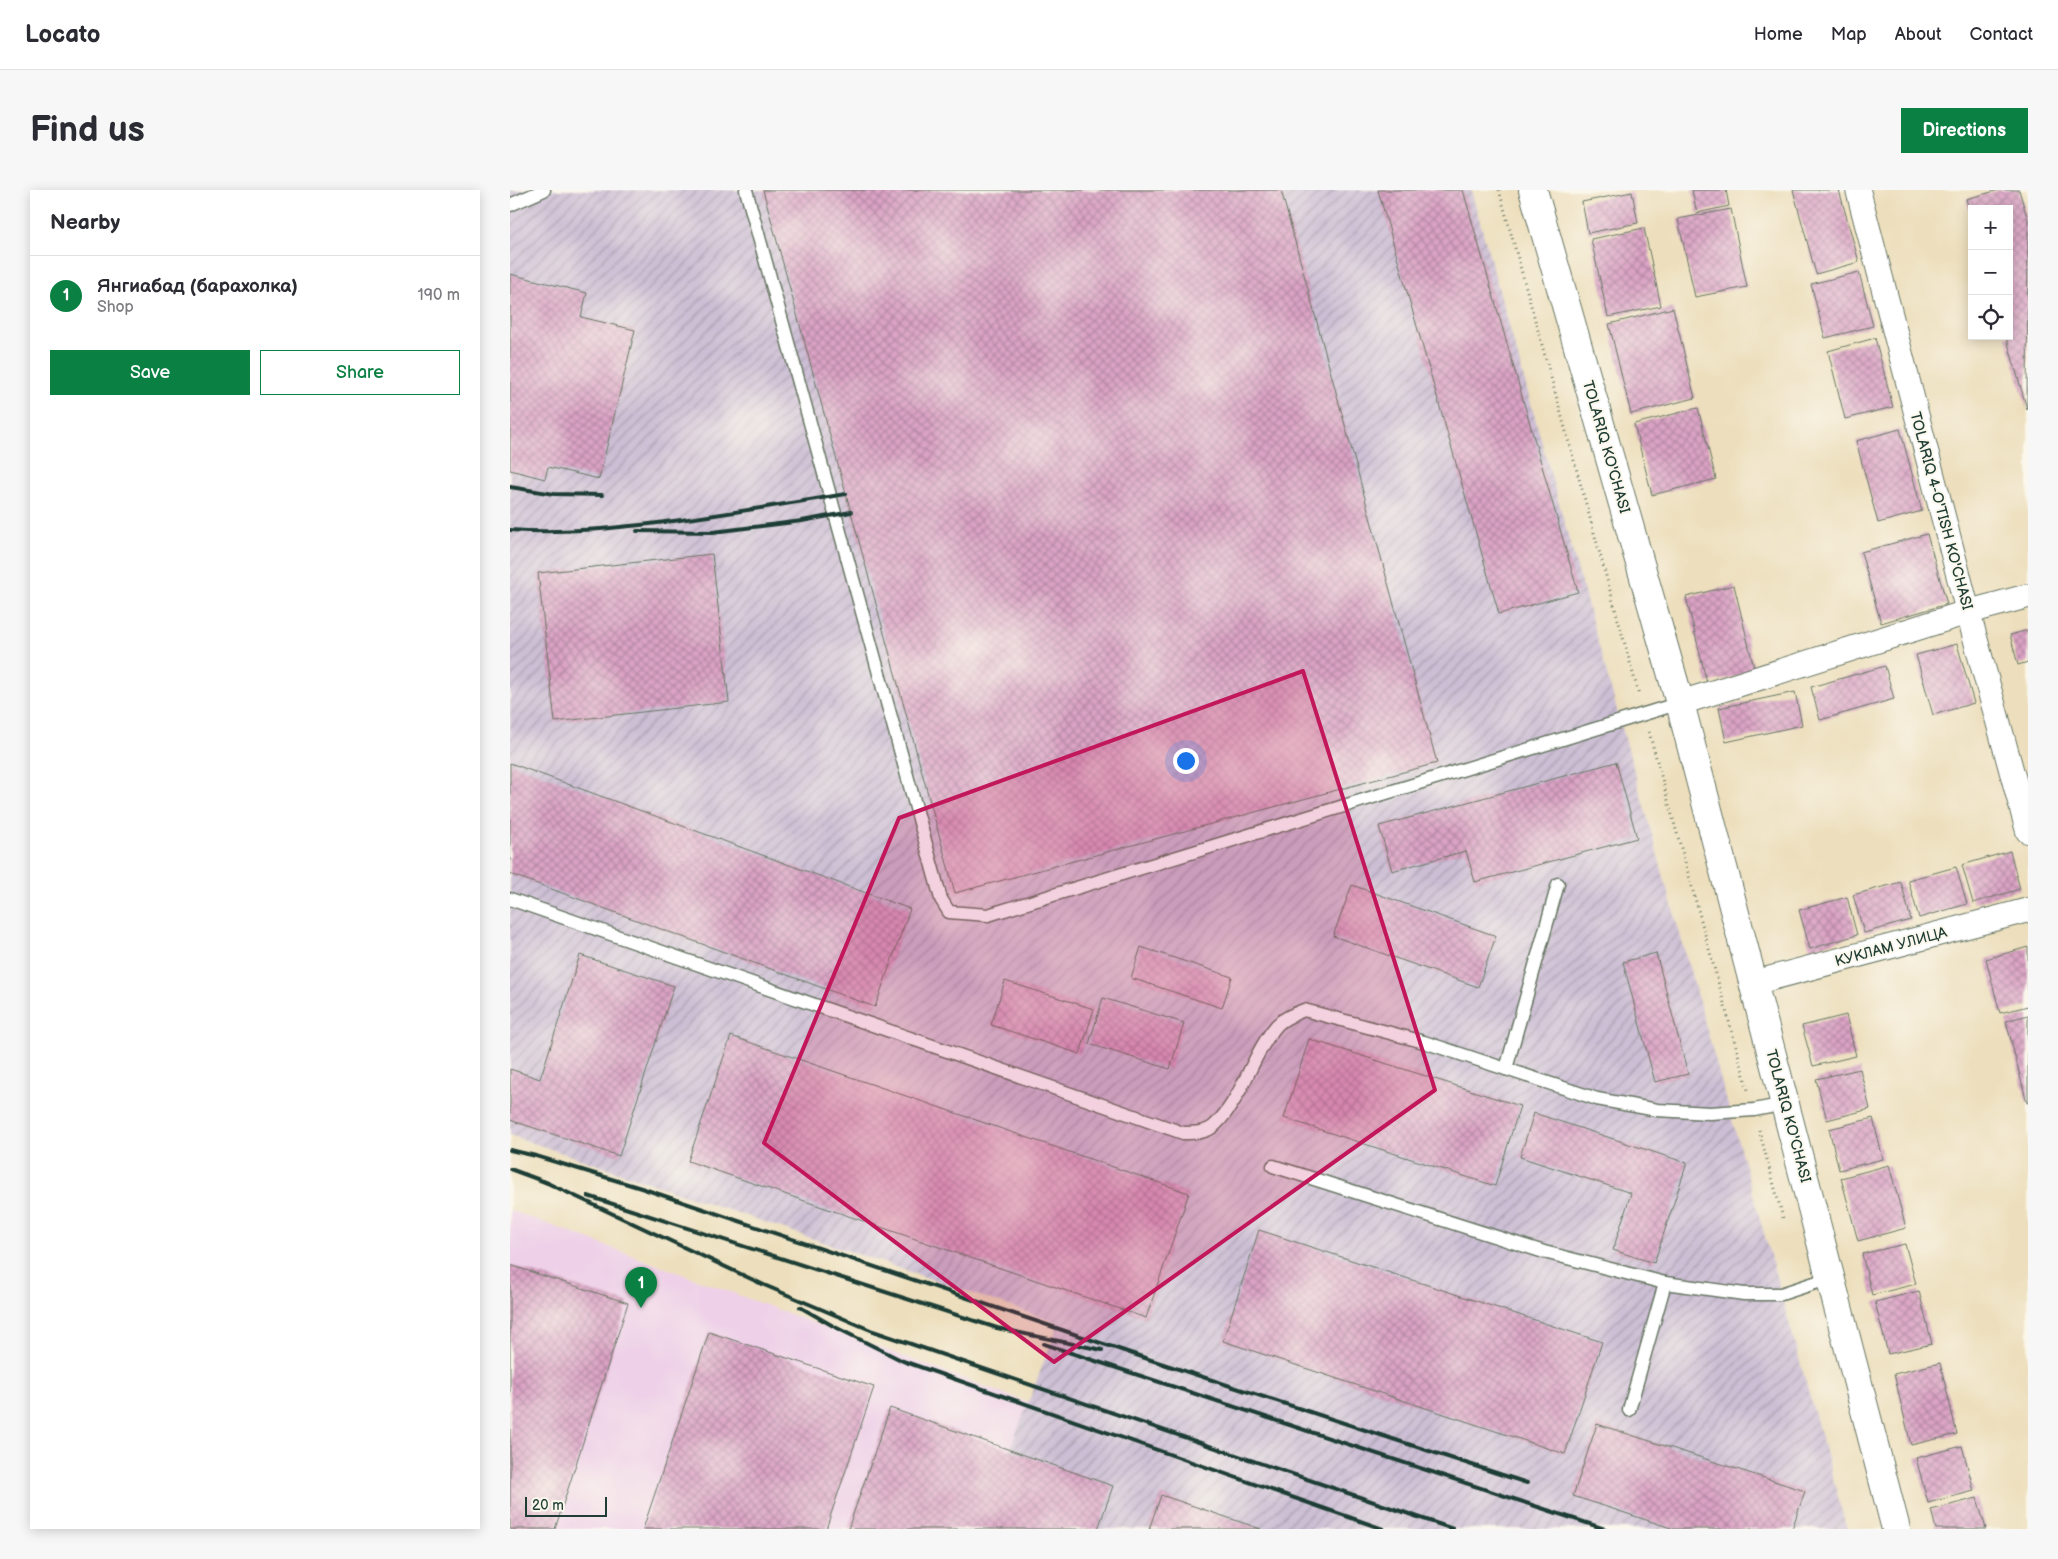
<!DOCTYPE html>
<meta charset="utf-8">
<style>
:root{--surface:#fff;--page:#f7f7f7;--text:#2b2b33;--muted:#7c7c81;--line:#e1e1e2;--accent:#0b8043}
body{margin:0;font-family:"Balsamiq Sans",sans-serif;background:var(--page);color:var(--text)}
.controls{position:absolute;right:15px;top:15px;display:grid;overflow:hidden;border-radius:0px;box-shadow:0 2px 12px #0003}
.controls button{width:45px;height:45px;display:grid;place-items:center;padding:0;border:0;border-bottom:1px solid var(--line);background:var(--surface);color:var(--text);font:25px sans-serif}
.scale{position:absolute;left:15px;bottom:12px;width:82px;box-sizing:border-box;padding-left:5px;border:2px solid #1f3d34;border-top:0;font-size:14px;line-height:18px;white-space:nowrap;color:#1f3d34;-webkit-text-stroke:4px #fbf7ec;paint-order:stroke}
.you{position:absolute;left:675px;top:570px;width:18px;height:18px;margin:-12px;border:4px solid #fff;border-radius:50%;background:#1a73e8;box-shadow:0 0 0 8px #1a73e833}
.badge{display:grid;place-items:center;width:32px;height:32px;border-radius:50%;background:var(--accent);color:#fff;font-size:16px;font-weight:700}
.pin{position:absolute;translate:-50% -41px;filter:drop-shadow(0 1px 2px #0008)}
.pin::after{content:'';position:absolute;top:26px;width:18px;height:15px;background:inherit;clip-path:polygon(0 0,100% 0,50% 100%)}
.list{margin:0;padding:0;list-style:none}
h2{display:flex;justify-content:space-between;align-items:center;height:65px;margin:0;padding:0 20px;font-size:21px}
h2 small{font-size:16px;font-weight:400;color:var(--muted)}
.list li{display:grid;grid-template-columns:32px 1fr auto;gap:15px;align-items:center;box-sizing:border-box;height:80px;padding:0 20px;border-top:1px solid var(--line)}
.list b{display:block;font-size:19px;white-space:nowrap}
.list p{margin:0;font-size:16px;white-space:nowrap;color:var(--muted)}
.list em{font-size:16px;font-style:normal;color:var(--muted)}
.actions{display:flex;gap:10px;padding:15px 20px}
.actions a{flex:1;padding:11px 0;border:1px solid var(--accent);border-radius:0px;text-align:center;font-size:18px;color:var(--accent)}
.actions .main{background:var(--accent);color:#fff}
.icon{flex:none;width:28px;height:28px;fill:none;stroke:currentColor;stroke-width:2;stroke-linecap:round;stroke-linejoin:round}
.map{position:relative;flex:none;width:1518px;height:1339px;overflow:hidden;border-radius:0px}
header{display:flex;align-items:center;gap:30px;box-sizing:border-box;height:70px;padding:0 25px;background:var(--surface);border-bottom:1px solid var(--line)}
header strong{font-size:24px}
nav{display:flex;gap:28px;margin-inline-start:auto;font-size:18px}
.intro{display:flex;align-items:center;justify-content:space-between;box-sizing:border-box;height:120px;padding:0 30px}
h1{margin:0;font-size:35px}
.button{padding:12px 22px;border-radius:0px;background:var(--accent);color:#fff;font-size:18px;font-weight:700}
main{display:flex;gap:30px;padding:0 30px}
aside{flex:1;background:var(--surface);border-radius:0px;box-shadow:0 2px 12px #0003}
.map>svg:first-child{display:block}
.built{fill:#eed0e8}
.industrial{fill:url(#industrial-furrows)}
.building{fill:url(#building-cross-hatch)}
.lines{fill:none;stroke-linecap:round;stroke-linejoin:round}
.lane-casing{stroke:#677664;stroke-width:15}
.street-casing{stroke:#677664;stroke-width:26}
.secondary-casing{stroke:#677664;stroke-width:30}
.path{stroke:#677664;stroke-width:3;stroke-dasharray:1 4;stroke-linecap:butt}
.lane{stroke:#fff;stroke-width:12}
.street{stroke:#fff;stroke-width:24}
.secondary{stroke:#fff;stroke-width:28}
.rail{stroke:#1f3d34;stroke-width:4}
.marked{fill:#c2185b;fill-opacity:0.2;stroke:#c2185b;stroke-width:4;stroke-linejoin:round}
.labels{text-anchor:middle;dominant-baseline:central;stroke-width:4;stroke-linejoin:round;paint-order:stroke}
.street-label{font-size:15px;fill:#1f3d34;stroke:#fbf7ec}
</style>
<header>
<strong>Locato</strong>
<nav><a>Home</a><a>Map</a><a>About</a><a>Contact</a></nav>
</header>
<div class="intro"><h1>Find us</h1><a class="button">Directions</a></div>
<main>
<aside>
<h2>Nearby<small></small></h2>
<ul class="list">
<li><span class="badge">1</span><div><b>Янгиабад (барахолка)</b><p>Shop</p></div><em>190 m</em></li>
</ul>
<div class="actions"><a class="main">Save</a><a>Share</a></div>
</aside>
<div class="map">
<svg width="1518" height="1339" viewBox="0 0 1518 1339">
<defs>
<pattern id="industrial-furrows" width="10" height="10" patternUnits="userSpaceOnUse" patternTransform="scale(1.25)"><rect width="10" height="10" fill="#ccbed4"/><path d="M-1 1l2-2M0 10L10 0M9 11l2-2" fill="none" stroke="#a59cad"/></pattern>
<pattern id="building-cross-hatch" width="8" height="8" patternUnits="userSpaceOnUse" patternTransform="scale(1.25)"><rect width="8" height="8" fill="#dba3c5"/><path d="M0 0l8 8M0 8l8-8" fill="none" stroke="#b186a1"/></pattern>
</defs>
<rect width="100%" height="100%" fill="#fbf7ec"/>
<filter id="ink" filterUnits="userSpaceOnUse"><feTurbulence type="fractalNoise" baseFrequency=".02" numOctaves="2"/><feDisplacementMap in="SourceGraphic" scale="10" xChannelSelector="R" yChannelSelector="G"/><feConvolveMatrix kernelMatrix="1 2 1 2 8 2 1 2 1" color-interpolation-filters="sRGB"/></filter>
<filter id="wash" filterUnits="userSpaceOnUse"><feTurbulence type="fractalNoise" baseFrequency=".0096" numOctaves="4" result="noise"/><feDisplacementMap in="SourceGraphic" scale="20" xChannelSelector="R" yChannelSelector="G"/><feGaussianBlur stdDeviation="1.12" result="paint"/><feColorMatrix in="noise" values="0 0 0 0 0 0 0 0 0 0 0 0 0 0 0 0 0 1.4 0 .05"/><feComposite in="paint" operator="in"/></filter>
<g filter="url(#wash)">
<rect width="100%" height="100%" fill="#eddfbd"/>
<polygon class="built" points="0,1020 524,1215 492,1339 0,1339"/>
<polygon class="industrial" points="0,0 961,0 1337,1339 469,1339 549,1133 0,945"/>
<g id="blocks">
<g class="building">
<polygon points="253,0 771,0 927,573 445,703"/>
<polygon points="868,0 953,0 1068,402 989,424"/>
<polygon points="1182,0 1216,0 1219,16 1187,23"/>
<polygon points="1283,0 1329,0 1349,72 1306,84"/>
<polygon points="1489,0 1509,0 1518,30 1517,219 1496,146 1499,146 1499,19 1462,19 1461,27 1456,9"/>
<polygon points="1122,2 1128,33 1078,43 1072,12"/>
<polygon points="1221,19 1237,97 1185,107 1168,29"/>
<polygon points="1134,38 1151,116 1098,127 1081,49"/>
<polygon points="1349,82 1363,136 1315,148 1301,94"/>
<polygon points="0,84 77,103 71,127 125,140 89,289 38,277 35,289 0,280"/>
<polygon points="1163,118 1185,208 1121,224 1099,134"/>
<polygon points="1365,148 1383,217 1335,229 1318,161"/>
<polygon points="1188,218 1206,289 1142,305 1124,234"/>
<polygon points="1390,239 1412,321 1368,333 1346,251"/>
<polygon points="1417,344 1437,414 1371,433 1351,362"/>
<polygon points="202,364 219,512 45,532 28,383"/>
<polygon points="1224,395 1245,482 1197,493 1176,407"/>
<polygon points="1518,440 1518,472 1508,475 1500,445"/>
<polygon points="1447,454 1464,513 1423,525 1406,465"/>
<polygon points="1375,476 1384,509 1310,530 1301,497"/>
<polygon points="1285,502 1292,535 1216,552 1209,518"/>
<polygon points="1106,572 1127,648 965,692 956,661 882,681 869,636"/>
<polygon points="0,573 400,719 365,817 0,684"/>
<polygon points="1500,661 1510,699 1463,713 1452,675"/>
<polygon points="1446,677 1457,714 1409,728 1398,690"/>
<polygon points="1391,692 1401,730 1354,743 1343,705"/>
<polygon points="842,695 986,746 968,797 823,746"/>
<polygon points="1337,707 1347,745 1300,759 1289,720"/>
<polygon points="631,757 722,787 712,818 621,788"/>
<polygon points="1518,757 1518,816 1490,823 1476,769"/>
<polygon points="1146,763 1178,884 1145,892 1113,772"/>
<polygon points="70,765 164,796 109,966 0,930 0,879 30,889"/>
<polygon points="495,791 584,819 570,864 481,835"/>
<polygon points="593,808 674,833 660,879 579,854"/>
<polygon points="1336,825 1346,866 1303,876 1292,836"/>
<polygon points="1518,825 1518,913 1517,913 1496,831"/>
<polygon points="221,846 679,1003 636,1128 178,971"/>
<polygon points="799,849 1010,916 985,996 774,928"/>
<polygon points="1350,879 1360,919 1317,930 1306,889"/>
<polygon points="1024,923 1177,973 1144,1073 1103,1060 1121,1003 1010,967"/>
<polygon points="1363,928 1373,969 1329,980 1319,939"/>
<polygon points="1379,975 1396,1038 1348,1051 1331,988"/>
<polygon points="749,1040 1092,1152 1055,1264 713,1151"/>
<polygon points="1395,1054 1406,1094 1362,1105 1352,1064"/>
<polygon points="0,1075 118,1113 45,1339 0,1339"/>
<polygon points="1409,1101 1422,1154 1378,1164 1365,1112"/>
<polygon points="199,1142 364,1197 316,1339 133,1339"/>
<polygon points="1430,1173 1447,1244 1401,1255 1384,1184"/>
<polygon points="380,1218 603,1296 588,1339 338,1339"/>
<polygon points="1087,1234 1295,1301 1282,1339 1164,1339 1063,1306"/>
<polygon points="1452,1256 1464,1301 1418,1313 1406,1268"/>
<polygon points="651,1305 751,1339 639,1339"/>
<polygon points="1467,1308 1476,1339 1426,1339 1421,1320"/>
</g>
</g>
</g>
<g filter="url(#ink)">
<use href="#blocks" fill-opacity="0" stroke="#677664" stroke-width="1"/>
<g class="lines">
<g class="lane-casing">
<g id="lane">
<polyline points="236,0 431,709 439,722 478,725 1170,513"/>
<polyline points="0,15 34,0"/>
<path d="M0,709L673,943C684,943 697,943 705,935C733,908 742,864 767,835C774,828 784,824 794,820L914,852L1087,909L1147,920L1200,923L1244,920L1275,914"/>
<polyline points="996,879 1048,694"/>
<polyline points="763,976 1034,1062 1155,1093 1234,1104 1271,1104 1320,1088"/>
<polyline points="1119,1220 1155,1093"/>
</g>
</g>
<g class="street-casing">
<g id="street">
<polyline points="1348,0 1458,422 1518,641"/>
<polyline points="1170,513 1458,422 1518,406"/>
<polyline points="1243,793 1518,720"/>
</g>
</g>
<g class="secondary-casing">
<polyline id="secondary" points="1023,0 1170,513 1386,1339"/>
</g>
<g class="path">
<polyline points="989,0 1129,505"/>
<polyline points="1139,542 1238,900"/>
<polyline points="1249,940 1273,1028"/>
</g>
<use href="#lane" class="lane"/>
<use href="#street" class="street"/>
<use href="#secondary" class="secondary"/>
<g class="rail">
<polyline points="0,297 44,304 92,305"/>
<path d="M0,340C53,344 103,338 155,332C216,324 276,314 336,304"/>
<polyline points="127,341 203,342 292,331 341,322"/>
<polyline points="0,960 26,966 131,998 638,1169 1017,1293"/>
<polyline points="0,979 38,993"/>
<polyline points="33,991 254,1095 363,1141 943,1339"/>
<polyline points="78,1006 487,1138 592,1160"/>
<polyline points="290,1117 325,1137 393,1171 873,1339"/>
<polyline points="534,1154 1095,1339"/>
</g>
</g>
</g>
<path class="marked" d="M793,481L925,900L544,1172L254,953L389,628Z"/>
<g class="labels">
<g class="street-label">
<text transform="translate(1096 257) rotate(74)">TOLARIQ KO'CHASI</text>
<text transform="translate(1431 321) rotate(75)">TOLARIQ 4-O'TISH KO'CHASI</text>
<text transform="translate(1381 757) rotate(-15)">КУКЛАМ УЛИЦА</text>
<text transform="translate(1278 926) rotate(75)">TOLARIQ KO'CHASI</text>
</g>
</g>
</svg>
<div class="controls">
<button>+</button>
<button>−</button>
<button><svg class="icon" aria-label="locate" viewBox="0 0 24 24"><circle cx="12" cy="12" r="6"/><path d="M12 2v4M12 18v4M2 12h4M18 12h4"/></svg></button>
</div>
<div class="scale">20 m</div>
<div class="you"></div>
<div class="pin badge" style="left:131px;top:1118px">1</div>
</div>
</main>
